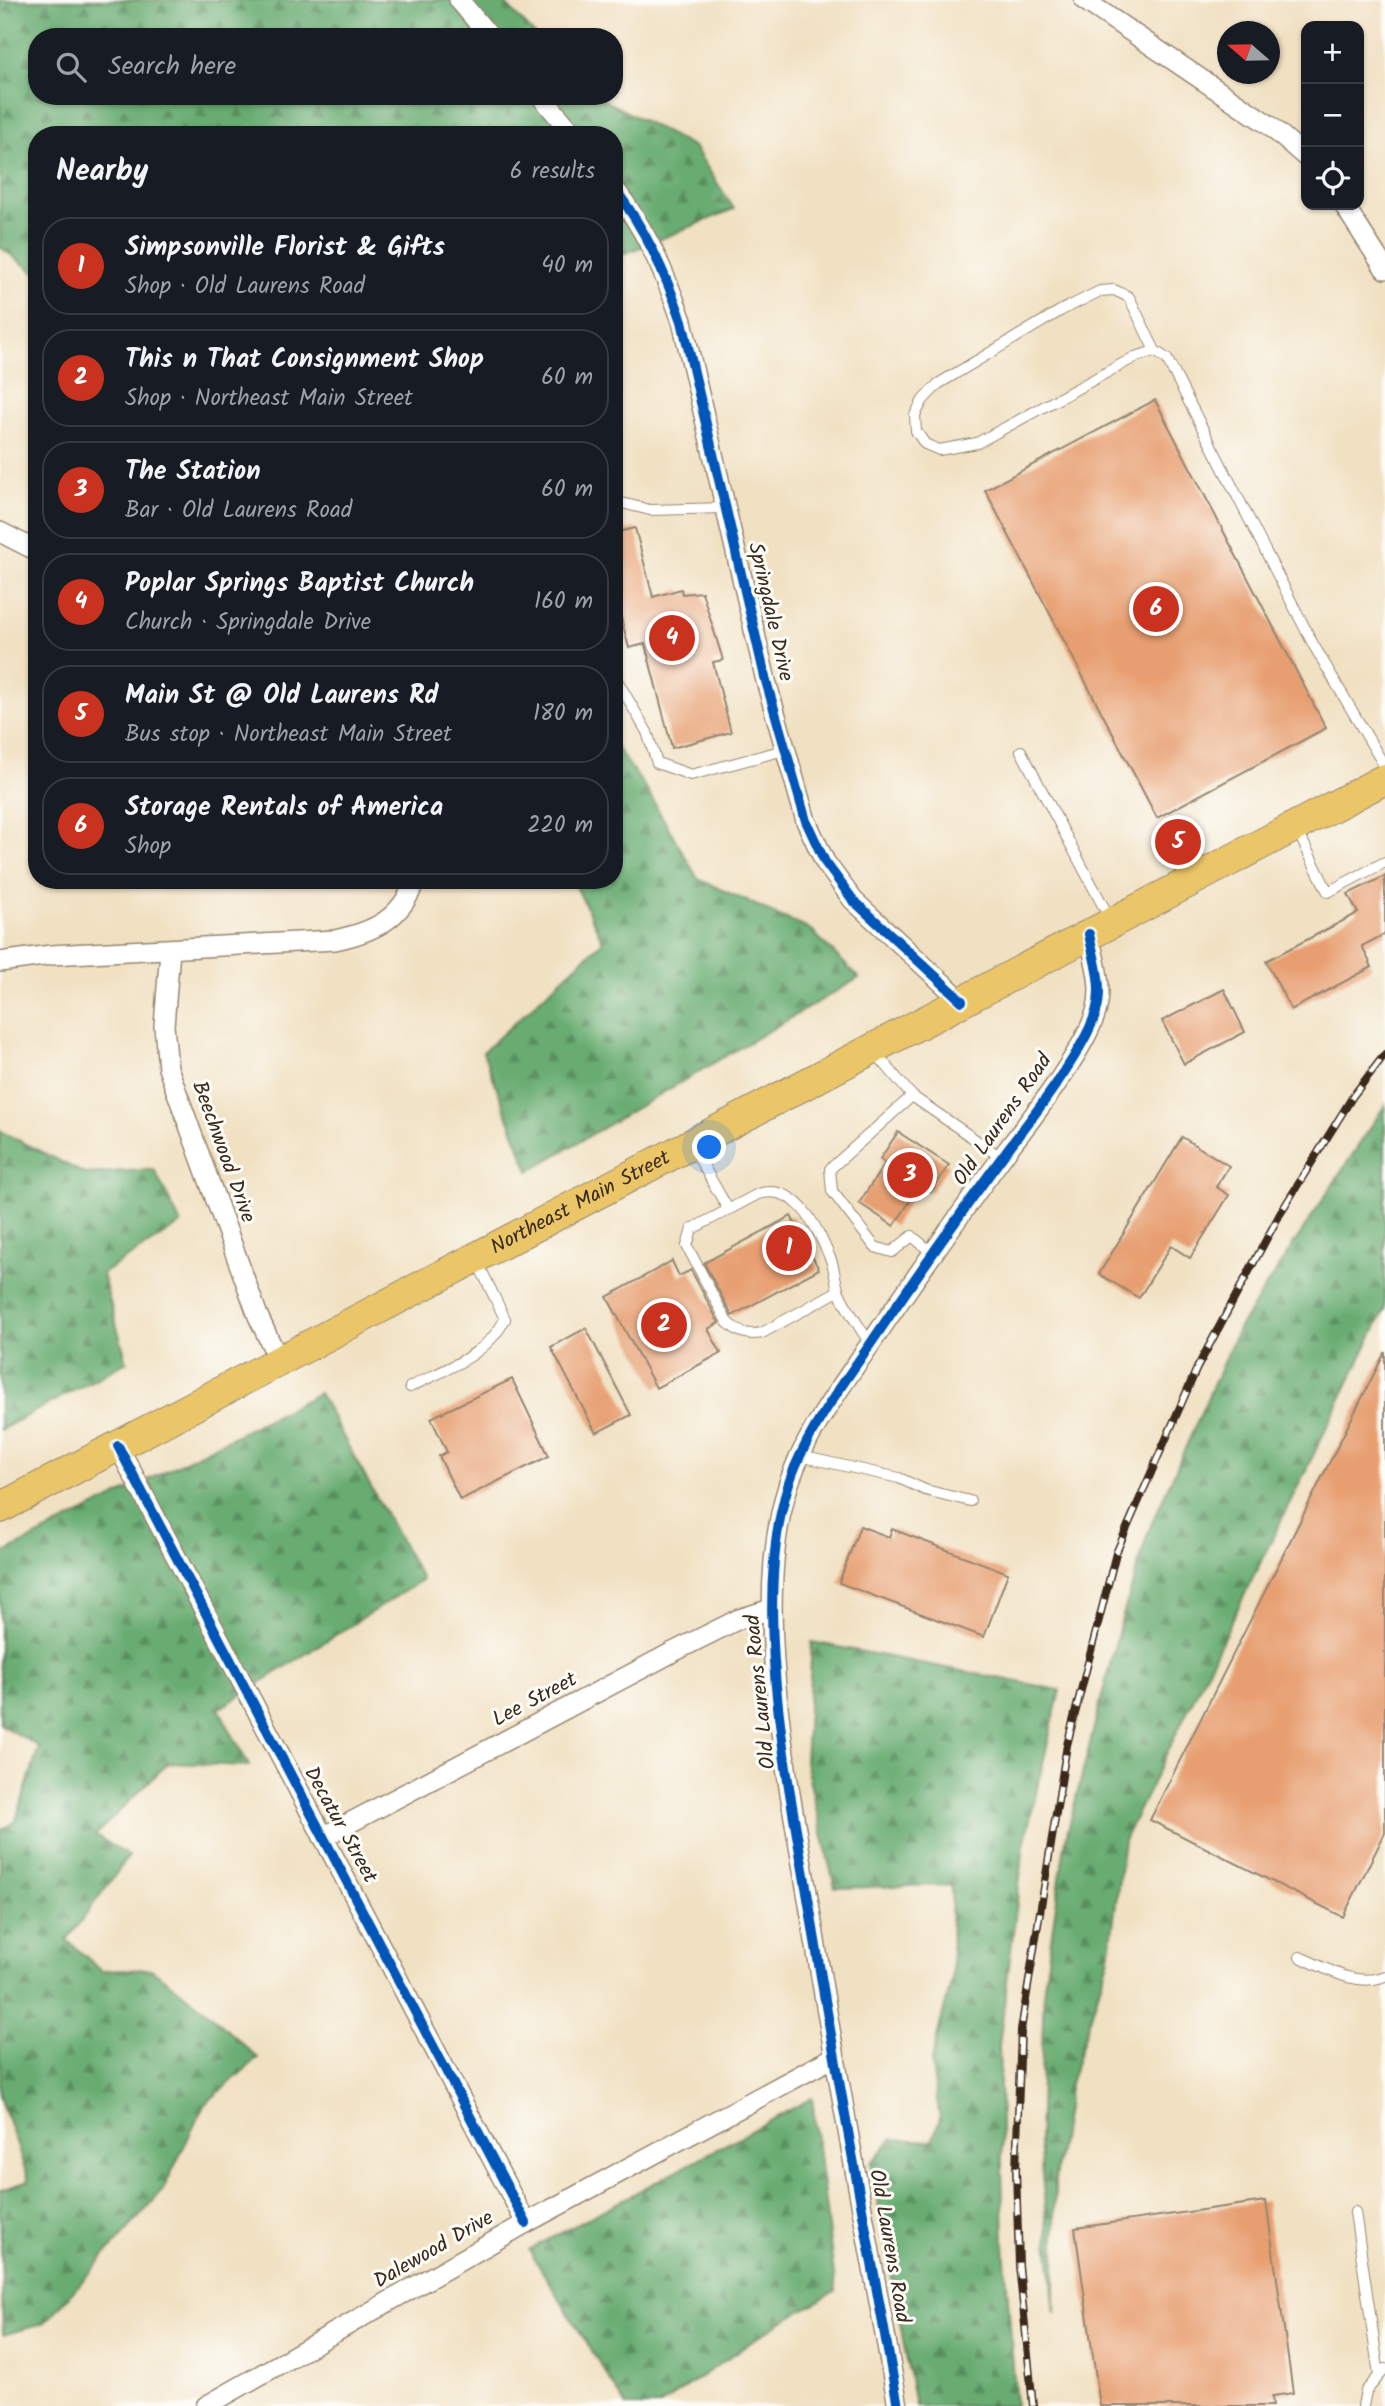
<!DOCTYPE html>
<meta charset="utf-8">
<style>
:root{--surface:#171b24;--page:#20242c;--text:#f1f3f6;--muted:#9ea1a6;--line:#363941;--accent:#c8321e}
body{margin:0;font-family:Kalam,sans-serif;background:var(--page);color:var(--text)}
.controls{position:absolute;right:21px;top:21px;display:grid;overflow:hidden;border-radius:14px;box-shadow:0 2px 5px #0004}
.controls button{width:63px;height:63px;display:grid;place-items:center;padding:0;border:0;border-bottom:2px solid var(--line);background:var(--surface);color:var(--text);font:35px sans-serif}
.compass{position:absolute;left:1217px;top:21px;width:63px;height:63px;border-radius:50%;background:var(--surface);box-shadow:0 2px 5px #0004;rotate:290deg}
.you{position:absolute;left:710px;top:1148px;width:24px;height:24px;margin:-18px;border:5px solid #fff;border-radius:50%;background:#1a73e8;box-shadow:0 0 0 10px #1a73e833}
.badge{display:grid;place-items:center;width:46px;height:46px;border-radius:50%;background:var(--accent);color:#fff;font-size:23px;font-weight:700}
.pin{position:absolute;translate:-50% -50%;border:4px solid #fff;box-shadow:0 2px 7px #0006}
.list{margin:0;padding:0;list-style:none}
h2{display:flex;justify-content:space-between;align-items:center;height:91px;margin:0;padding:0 28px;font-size:30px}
h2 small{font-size:23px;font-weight:400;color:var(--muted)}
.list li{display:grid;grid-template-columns:46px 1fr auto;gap:21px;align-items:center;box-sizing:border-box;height:98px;margin:0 14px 14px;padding:0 14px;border:2px solid var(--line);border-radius:28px}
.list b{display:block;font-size:26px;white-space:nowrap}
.list p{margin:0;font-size:23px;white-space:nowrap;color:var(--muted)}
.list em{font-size:23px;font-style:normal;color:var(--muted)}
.icon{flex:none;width:38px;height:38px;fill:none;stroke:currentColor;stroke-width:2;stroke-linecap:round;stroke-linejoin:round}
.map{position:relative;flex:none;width:1385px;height:2406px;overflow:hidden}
.search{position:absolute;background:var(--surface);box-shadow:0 2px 5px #0004;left:28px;top:28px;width:595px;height:77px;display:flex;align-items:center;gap:18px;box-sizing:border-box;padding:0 24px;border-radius:28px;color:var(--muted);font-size:26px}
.panel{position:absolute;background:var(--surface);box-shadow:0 2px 5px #0004;left:28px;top:126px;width:595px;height:763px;border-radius:28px}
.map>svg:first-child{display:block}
.forest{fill:url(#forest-firs);stroke:#516b48;stroke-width:2}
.building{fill:#e79e6f}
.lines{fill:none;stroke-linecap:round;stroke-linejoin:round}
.service-casing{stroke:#968670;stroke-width:12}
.minor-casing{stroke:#968670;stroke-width:22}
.primary-casing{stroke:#968670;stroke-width:32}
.service{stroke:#fff;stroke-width:10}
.minor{stroke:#fff;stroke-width:19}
.primary{stroke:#ebc669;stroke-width:30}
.rail-casing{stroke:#3b2a1e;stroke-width:8}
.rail{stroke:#fdfcf7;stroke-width:5;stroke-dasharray:16;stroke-linecap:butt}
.cycleway-casing{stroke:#fdfcf7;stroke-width:15}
.cycleway{stroke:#0057b8;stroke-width:10}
.labels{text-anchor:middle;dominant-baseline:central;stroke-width:6;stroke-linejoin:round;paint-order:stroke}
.street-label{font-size:21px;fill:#3b2a1e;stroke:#fdfcf7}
</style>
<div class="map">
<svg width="1385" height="2406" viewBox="0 0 1385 2406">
<defs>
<pattern id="forest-firs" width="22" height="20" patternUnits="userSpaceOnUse" patternTransform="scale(1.75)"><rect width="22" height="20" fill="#67ac71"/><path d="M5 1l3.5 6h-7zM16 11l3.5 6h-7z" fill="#568c5c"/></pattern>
</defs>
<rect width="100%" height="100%" fill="#fdfcf7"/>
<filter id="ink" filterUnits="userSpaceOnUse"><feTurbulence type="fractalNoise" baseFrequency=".0143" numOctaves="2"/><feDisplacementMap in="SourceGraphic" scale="14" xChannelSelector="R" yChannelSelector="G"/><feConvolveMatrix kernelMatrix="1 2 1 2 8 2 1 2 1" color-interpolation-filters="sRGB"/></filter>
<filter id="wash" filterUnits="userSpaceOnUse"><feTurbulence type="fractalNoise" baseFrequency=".00686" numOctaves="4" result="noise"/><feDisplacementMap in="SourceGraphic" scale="28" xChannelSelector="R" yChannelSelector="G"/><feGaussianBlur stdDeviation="1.57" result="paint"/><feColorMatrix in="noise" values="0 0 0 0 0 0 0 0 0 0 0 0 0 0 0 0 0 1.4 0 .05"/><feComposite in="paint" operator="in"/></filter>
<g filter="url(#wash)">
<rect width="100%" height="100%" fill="#f1e1c3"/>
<g class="forest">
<polygon points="0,0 502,0 537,37 37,37 37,96 596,96 694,147 734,209 614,258 614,135 37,135 37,274 0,247"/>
<polygon points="614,744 645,787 698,879 811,930 859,978 529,1171 483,1052 603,941 573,880 614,880"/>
<polygon points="1385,1105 1385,1309 1124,1840 1109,1957 1069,2087 1055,2179 1055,2314 1039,2142 1044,1986 1066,1838 1119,1629 1148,1532 1238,1329"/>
<polygon points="0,1131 85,1174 154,1169 181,1224 102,1274 127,1362 0,1430"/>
<polygon points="319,1393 422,1580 219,1709 249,1766 168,1763 95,1835 129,1856 67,1940 102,1971 151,1969 204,2009 258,2058 204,2105 163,2190 45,2323 3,2335 0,2190 29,2181 0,2096 0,1831 16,1820 39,1747 0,1724 0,1555"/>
<polygon points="812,1642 1060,1690 1024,1845 999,2046 1004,2245 1016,2406 915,2406 871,2163 892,2139 932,2141 940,2119 931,2061 952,1979 951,1885 835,1888 805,1762"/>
<polygon points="812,2098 836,2291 770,2329 659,2406 626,2406 529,2250"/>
</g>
<g id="blocks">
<g class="building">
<polygon points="1155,400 1326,728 1157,818 985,490"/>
<polygon points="635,528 653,597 681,589 682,594 702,592 723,660 713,662 731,732 672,748 645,644 629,648 614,591 614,533"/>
<polygon points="1385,876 1385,934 1362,946 1372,967 1291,1010 1266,961 1358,913 1348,894"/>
<polygon points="1224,989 1245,1032 1184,1064 1162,1021"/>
<polygon points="898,1132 949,1165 931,1192 920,1185 894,1226 859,1203 885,1163 880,1159"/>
<polygon points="1182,1137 1229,1166 1216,1187 1229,1195 1190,1258 1171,1246 1139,1298 1099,1274"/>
<polygon points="791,1216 819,1269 732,1316 704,1263"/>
<polygon points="672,1261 679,1276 691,1270 719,1323 708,1329 721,1353 656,1388 607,1297"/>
<polygon points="586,1328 631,1415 596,1433 551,1347"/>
<polygon points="1385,1352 1385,1833 1343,1917 1150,1820"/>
<polygon points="512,1379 549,1456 460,1500 439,1456 447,1452 431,1418"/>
<polygon points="860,1526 889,1537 892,1529 1008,1573 984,1637 839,1583"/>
<polygon points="1266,2201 1293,2393 1272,2396 1273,2406 1100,2406 1075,2228"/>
</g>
</g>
</g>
<g filter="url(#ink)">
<use href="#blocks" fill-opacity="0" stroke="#968670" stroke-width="2"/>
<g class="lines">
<g class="service-casing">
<g id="service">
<polyline points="1155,351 1135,357 977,443 939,450 925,444 916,431 915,415 923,400 938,384 1060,311 1100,291 1114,290 1129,297 1155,351 1167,359 1313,644 1385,767"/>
<polyline points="614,501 650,510 726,508"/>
<polyline points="614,675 647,732 657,763 691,775 784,750"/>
<polyline points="1021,751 1110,919"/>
<polyline points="1297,830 1328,892 1385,862"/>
<polyline points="874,1051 912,1096"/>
<polyline points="692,1146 728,1209"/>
<polyline points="931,1252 912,1236 892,1252 875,1247 832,1191 830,1169 912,1096 1002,1158"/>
<path d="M838,1291L762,1333C747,1336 738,1332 727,1322L687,1246L692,1229L758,1194C798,1182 818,1230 831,1260C835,1270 835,1282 839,1292C847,1310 860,1327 870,1344"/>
<path d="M410,1387C445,1369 487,1356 505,1319L476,1259"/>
<polyline points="800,1456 899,1478 925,1490 970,1501"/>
<path d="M1300,1957C1326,1968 1356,1988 1385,1976"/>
<polyline points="1355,2212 1379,2375"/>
<polyline points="1363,2406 1366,2391 1385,2369"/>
</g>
</g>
<g class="minor-casing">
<g id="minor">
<polyline points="459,0 490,37"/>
<polyline points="1084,0 1269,125 1306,157"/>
<polyline points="541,96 574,135"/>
<path d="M614,188C645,228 665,273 682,321L766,681L806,821L825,862L853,900L962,1001"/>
<polyline points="1344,205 1385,269"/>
<polyline points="0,532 37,551"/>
<polyline points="170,950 164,1026 168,1068 258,1316 279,1361"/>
<path d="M0,962L51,955L335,940C373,932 402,919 415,880"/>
<polyline points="118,1446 526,2223"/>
<polyline points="323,1837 673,1652 739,1619 771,1609"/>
<polyline points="206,2406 526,2223 834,2057"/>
<path d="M898,2406C869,2245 838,2084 812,1922C791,1793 744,1589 795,1467C814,1423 842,1385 869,1346C915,1278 962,1211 1011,1145C1036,1113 1085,1049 1096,1012C1104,986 1094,960 1089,934"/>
</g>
</g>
<g class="primary-casing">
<g id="primary">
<path id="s1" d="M0,1508L1385,779"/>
</g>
</g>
<use href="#service" class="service"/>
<use href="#minor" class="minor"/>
<use href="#primary" class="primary"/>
<g class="rail-casing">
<polyline id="rail" points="1033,2406 1019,2265 1016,2170 1021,2030 1067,1745 1116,1553 1197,1368 1281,1212 1353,1096 1385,1054"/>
</g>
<use href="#rail" class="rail"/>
<g class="cycleway-casing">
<g id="cycleway">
<path d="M614,188C645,228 665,273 682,321L766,681L806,821L825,862L853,900L962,1001"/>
<polyline points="118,1446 526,2223"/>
<path d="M898,2406C869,2245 838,2084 812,1922C791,1793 744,1589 795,1467C814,1423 842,1385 869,1346C915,1278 962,1211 1011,1145C1036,1113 1085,1049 1096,1012C1104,986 1094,960 1089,934"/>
</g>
</g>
<use href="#cycleway" class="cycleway"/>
</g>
</g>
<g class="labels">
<g class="street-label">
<text transform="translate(770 612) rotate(77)">Springdale Drive</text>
<text transform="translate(1003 1120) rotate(-55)">Old Laurens Road</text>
<text transform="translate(223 1152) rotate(70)">Beechwood Drive</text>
<text stroke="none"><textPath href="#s1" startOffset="656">Northeast Main Street</textPath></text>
<text transform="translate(761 1692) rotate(-96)">Old Laurens Road</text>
<text transform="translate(535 1700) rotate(-28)">Lee Street</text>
<text transform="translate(340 1825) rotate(61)">Decatur Street</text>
<text transform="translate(889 2246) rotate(80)">Old Laurens Road</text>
<text transform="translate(434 2250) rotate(-30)">Dalewood Drive</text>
</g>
</g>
</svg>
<div class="controls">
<button>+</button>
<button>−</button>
<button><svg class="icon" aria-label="locate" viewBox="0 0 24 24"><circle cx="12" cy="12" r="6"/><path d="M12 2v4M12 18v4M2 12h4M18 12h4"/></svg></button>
</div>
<svg class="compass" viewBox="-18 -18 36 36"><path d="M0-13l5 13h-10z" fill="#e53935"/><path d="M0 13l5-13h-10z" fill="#9ea1a6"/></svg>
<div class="you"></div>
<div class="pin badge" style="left:789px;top:1248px">1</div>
<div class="pin badge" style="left:664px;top:1325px">2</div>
<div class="pin badge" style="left:910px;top:1175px">3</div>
<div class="pin badge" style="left:672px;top:638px">4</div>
<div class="pin badge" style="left:1178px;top:842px">5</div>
<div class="pin badge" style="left:1156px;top:609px">6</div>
<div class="search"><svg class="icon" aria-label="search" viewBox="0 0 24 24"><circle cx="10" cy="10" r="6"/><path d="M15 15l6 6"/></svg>Search here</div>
<section class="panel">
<h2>Nearby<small>6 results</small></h2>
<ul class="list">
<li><span class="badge">1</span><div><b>Simpsonville Florist &amp; Gifts</b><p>Shop · Old Laurens Road</p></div><em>40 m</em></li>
<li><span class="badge">2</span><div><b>This n That Consignment Shop</b><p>Shop · Northeast Main Street</p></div><em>60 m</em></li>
<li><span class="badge">3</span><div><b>The Station</b><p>Bar · Old Laurens Road</p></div><em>60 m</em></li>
<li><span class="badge">4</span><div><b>Poplar Springs Baptist Church</b><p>Church · Springdale Drive</p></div><em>160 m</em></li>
<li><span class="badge">5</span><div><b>Main St @ Old Laurens Rd</b><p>Bus stop · Northeast Main Street</p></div><em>180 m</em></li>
<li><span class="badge">6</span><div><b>Storage Rentals of America</b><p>Shop</p></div><em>220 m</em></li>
</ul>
</section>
</div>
